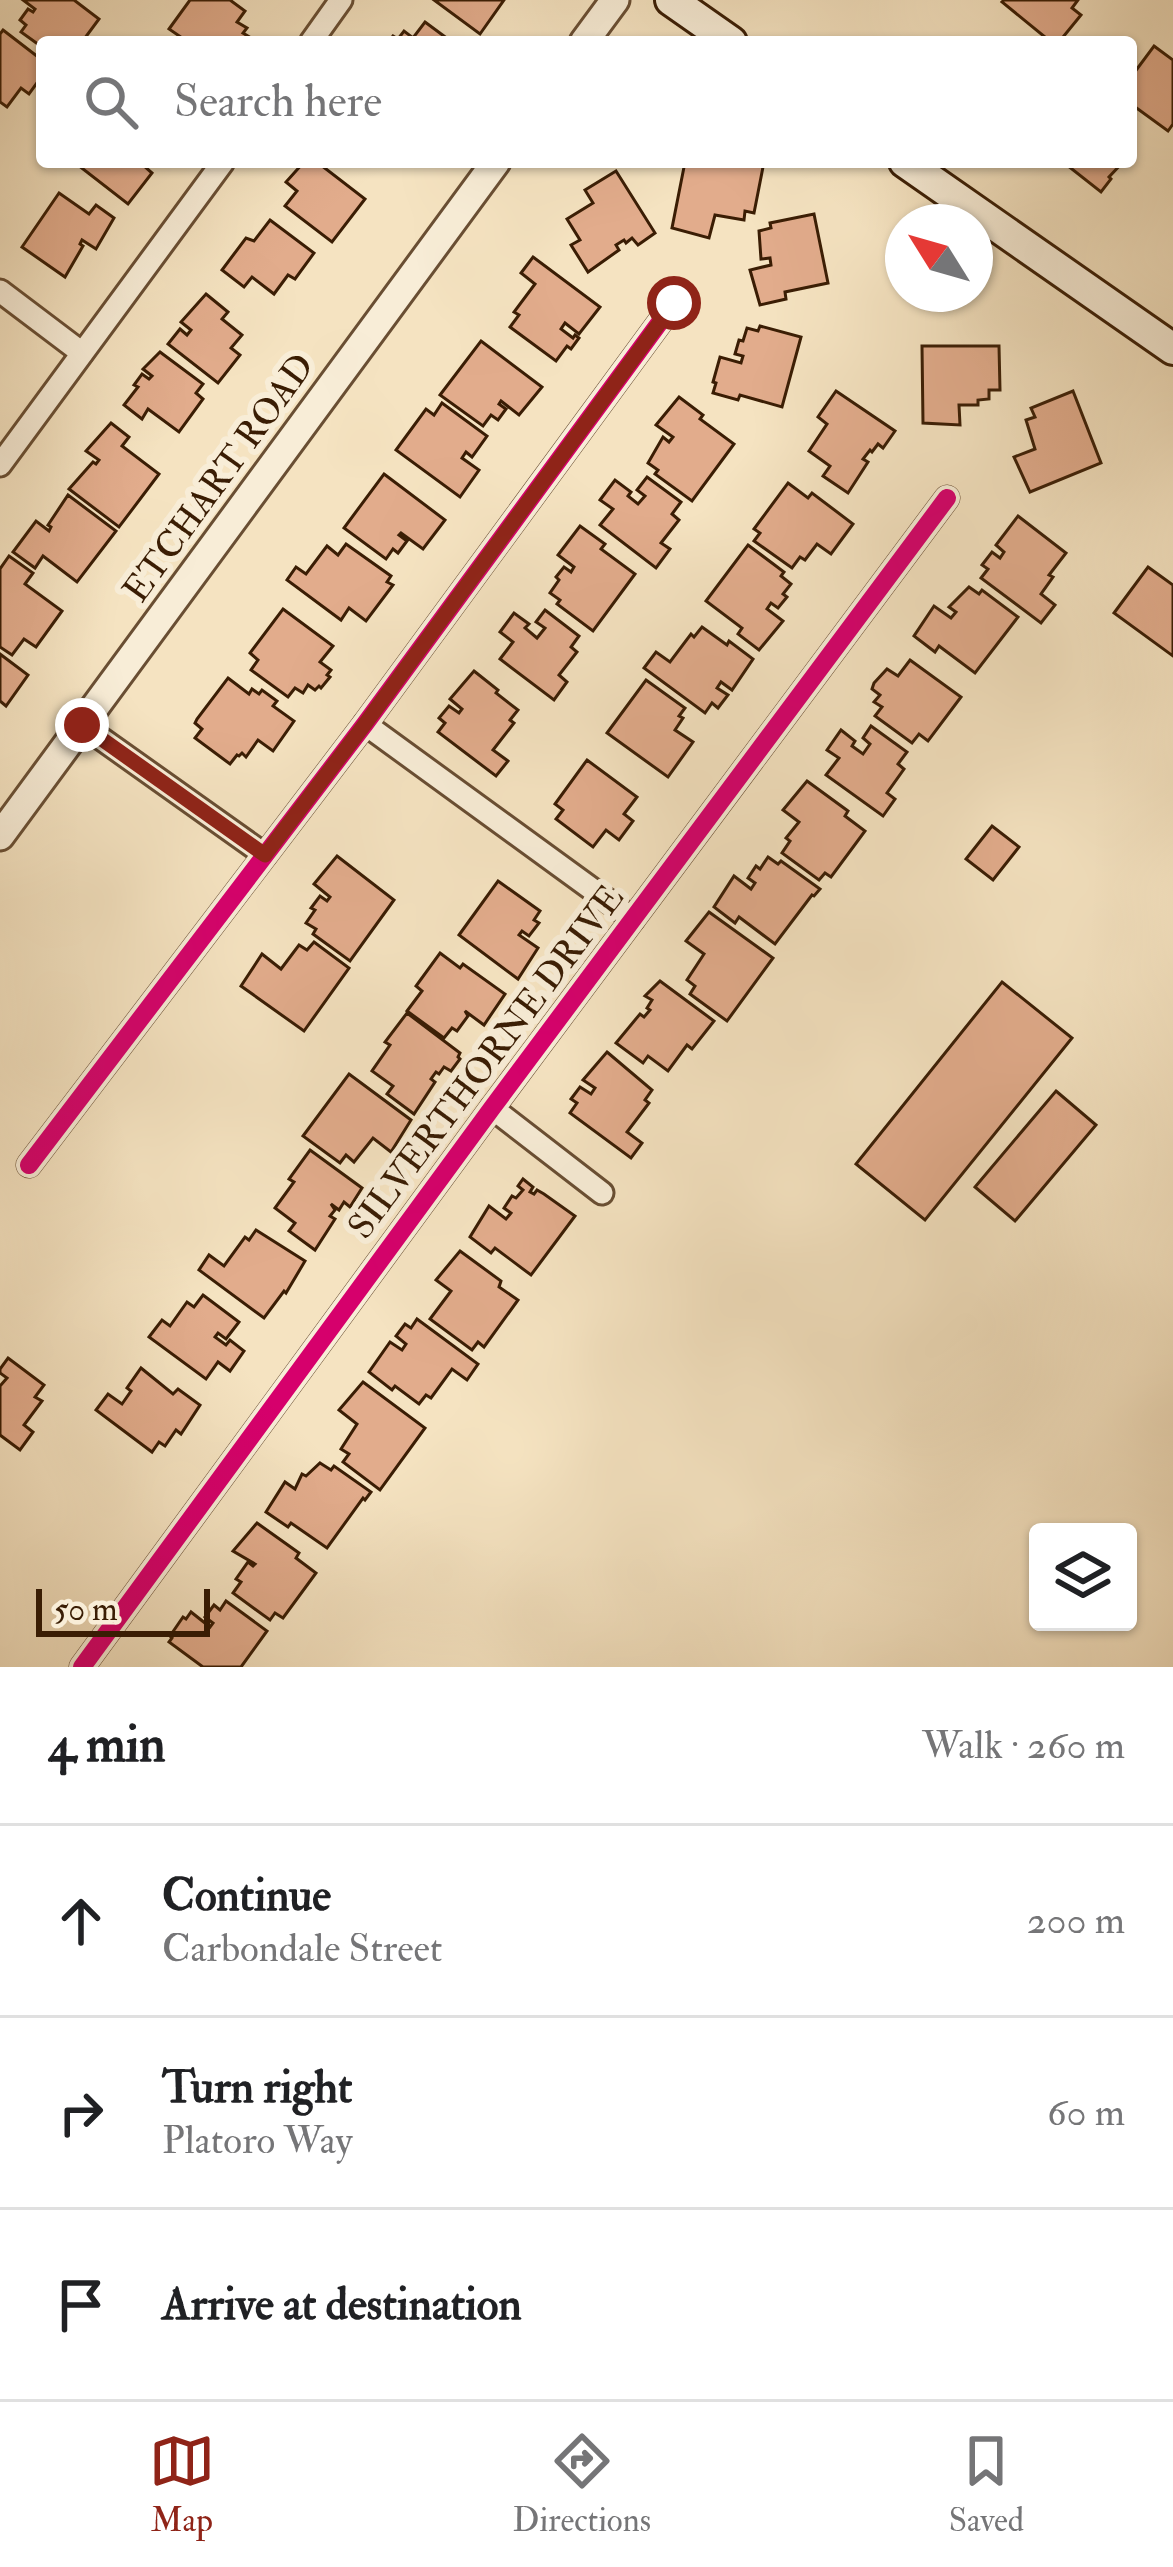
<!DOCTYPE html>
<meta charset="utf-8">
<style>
:root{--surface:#fff;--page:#f6f6f6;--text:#202124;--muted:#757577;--line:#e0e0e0;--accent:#8f2418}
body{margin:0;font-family:"IM FELL Double Pica",serif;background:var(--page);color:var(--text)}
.controls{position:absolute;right:36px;bottom:36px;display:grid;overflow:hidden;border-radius:12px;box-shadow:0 3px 9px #0004}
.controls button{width:108px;height:108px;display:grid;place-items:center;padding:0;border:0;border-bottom:3px solid var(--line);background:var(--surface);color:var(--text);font:60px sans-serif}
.compass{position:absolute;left:885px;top:204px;width:108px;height:108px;border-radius:50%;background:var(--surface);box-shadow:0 3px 9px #0004;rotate:307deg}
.scale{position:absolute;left:36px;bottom:30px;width:174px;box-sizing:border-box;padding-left:12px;border:6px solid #3a1d04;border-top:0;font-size:33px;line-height:42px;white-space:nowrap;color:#3a1d04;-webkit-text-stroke:9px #f8edd7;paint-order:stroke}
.stop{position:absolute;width:36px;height:36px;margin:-27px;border:9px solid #8f2418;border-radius:50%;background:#fff}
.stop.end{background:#8f2418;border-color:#fff;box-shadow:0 3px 12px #0008}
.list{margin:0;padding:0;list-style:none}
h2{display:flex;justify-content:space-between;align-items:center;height:156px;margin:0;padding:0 48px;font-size:51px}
h2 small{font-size:39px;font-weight:400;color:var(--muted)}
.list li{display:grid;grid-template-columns:78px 1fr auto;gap:36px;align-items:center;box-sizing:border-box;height:192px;padding:0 48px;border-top:3px solid var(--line)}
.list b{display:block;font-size:45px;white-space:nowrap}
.list p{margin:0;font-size:39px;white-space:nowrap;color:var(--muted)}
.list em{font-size:39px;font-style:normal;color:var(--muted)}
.icon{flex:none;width:66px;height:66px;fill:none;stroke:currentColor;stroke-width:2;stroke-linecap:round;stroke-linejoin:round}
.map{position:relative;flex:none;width:1173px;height:1667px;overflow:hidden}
.search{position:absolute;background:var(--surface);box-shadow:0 3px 9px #0004;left:36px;right:36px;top:36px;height:132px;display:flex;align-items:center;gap:30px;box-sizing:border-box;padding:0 42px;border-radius:12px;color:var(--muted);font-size:45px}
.sheet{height:732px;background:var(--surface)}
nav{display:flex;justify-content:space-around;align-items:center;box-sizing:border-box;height:168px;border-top:3px solid var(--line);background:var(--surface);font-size:33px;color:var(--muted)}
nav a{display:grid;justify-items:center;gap:6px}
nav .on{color:var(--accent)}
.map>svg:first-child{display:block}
.building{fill:#e2ac8c;stroke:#3a1d04;stroke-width:3}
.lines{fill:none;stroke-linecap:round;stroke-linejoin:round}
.minor-casing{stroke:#694e33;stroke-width:27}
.tertiary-casing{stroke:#694e33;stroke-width:33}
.secondary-casing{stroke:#3a1d04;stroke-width:36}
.minor{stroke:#f8edd7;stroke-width:21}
.tertiary{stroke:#f8edd7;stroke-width:27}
.secondary{stroke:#f8edd7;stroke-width:30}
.cycleway-casing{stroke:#f8edd7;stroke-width:26}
.cycleway{stroke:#d6006c;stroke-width:18}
.route{stroke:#8f2418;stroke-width:15}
.labels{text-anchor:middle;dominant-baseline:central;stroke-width:12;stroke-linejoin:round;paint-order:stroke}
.street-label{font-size:36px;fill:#3a1d04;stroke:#f8edd7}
</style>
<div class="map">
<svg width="1173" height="1667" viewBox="0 0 1173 1667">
<rect width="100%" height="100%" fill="#f5e3c1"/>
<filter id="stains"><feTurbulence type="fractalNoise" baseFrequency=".00167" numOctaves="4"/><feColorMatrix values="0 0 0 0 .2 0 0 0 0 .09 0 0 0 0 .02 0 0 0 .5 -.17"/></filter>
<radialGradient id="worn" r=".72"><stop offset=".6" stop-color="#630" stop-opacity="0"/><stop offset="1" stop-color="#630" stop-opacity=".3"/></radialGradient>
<g class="building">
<polygon points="23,0 74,0 99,19 82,42 42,42 42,47 21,32 26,25 20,20 28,9 33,12 35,9"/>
<polygon points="190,0 230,0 245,11 237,22 247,28 243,33 251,38 248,42 188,42 169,29"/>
<polygon points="434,0 504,0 480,34"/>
<polygon points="1004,0 1078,0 1072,8 1081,15 1059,42 1051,42 1002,2"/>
<polygon points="425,22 452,42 388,42 393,36 398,39 404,31 413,38"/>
<polygon points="3,30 42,60 42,76 29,94 21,88 7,107 0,102 0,34"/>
<polygon points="1154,46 1173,60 1173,124 1168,131 1131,104 1131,77"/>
<polygon points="74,162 146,162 144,166 152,173 128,204"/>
<polygon points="304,162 317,162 365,199 332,242 285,206 297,191 286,182"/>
<polygon points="685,162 741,162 763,167 754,213 745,211 744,220 715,215 709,238 672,228"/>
<polygon points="1063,162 1123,162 1109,177 1111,179 1101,192"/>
<polygon points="616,171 655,233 638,245 632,238 626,243 624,240 616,245 619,250 588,272 571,245 580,240 567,219 593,203 585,190"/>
<polygon points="59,193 89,214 96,205 114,218 96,249 82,240 80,244 83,246 65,277 22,247"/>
<polygon points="814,214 828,283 785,292 786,299 760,305 750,270 771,265 770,258 761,259 759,231 771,228 770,223"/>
<polygon points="270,220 314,253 295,279 288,275 274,294 252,277 244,287 222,270 246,238 254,241"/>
<polygon points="533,257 600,307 579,334 565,323 561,329 573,338 575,335 579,338 571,349 567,346 556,361 510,327 519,315 514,312 535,284 521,273"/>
<polygon points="206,294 228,312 222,319 242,335 231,348 240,355 218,383 168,344 180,329 187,335 191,330 181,322"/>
<polygon points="760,326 801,337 782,407 740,395 738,400 713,393 716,383 713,382 720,357 741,363 743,356 735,354 739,340 743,341 747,328 758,331"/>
<polygon points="481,341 542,387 519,415 501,401 499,404 506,409 498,420 491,415 483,426 440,395"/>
<polygon points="922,346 999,346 1000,390 989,390 989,399 978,400 978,405 959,405 960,425 923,423"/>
<polygon points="160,352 203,384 196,393 203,399 179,432 148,409 142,419 124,405 138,387 134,385 142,374 149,379 152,376 143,369"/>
<polygon points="836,391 895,431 883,448 878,444 872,452 870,450 863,459 868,462 848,493 823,476 830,466 809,451 827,424 818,417"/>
<polygon points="1073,391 1101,463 1030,492 1014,457 1035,449 1026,420 1035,417 1031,408"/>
<polygon points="679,397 703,415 700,419 734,444 692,501 655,474 658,470 648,463 663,437 669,442 673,437 656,425"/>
<polygon points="442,403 487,436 472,457 466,452 462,458 479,470 460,497 396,450 426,409 434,415"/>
<polygon points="111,423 129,437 122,446 159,474 119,527 69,489 93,462 96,464 99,460 86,451"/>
<polygon points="384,474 445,520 423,549 401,533 399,535 407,541 398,553 393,549 386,559 344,528"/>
<polygon points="647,477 681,502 672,514 679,520 661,543 670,549 656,568 600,525 613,509 600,500 615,480 631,492 628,496 638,504 645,496 637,490"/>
<polygon points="788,483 808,498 812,493 853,524 831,554 817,544 805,560 800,557 792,568 754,541 760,533 754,529"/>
<polygon points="68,495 116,531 77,582 43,556 35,568 13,552 36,521 49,531 51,527 48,525"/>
<polygon points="1018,516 1066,553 1049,575 1053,577 1041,594 1055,605 1041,623 981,578 988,569 982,565 992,552 1000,558 1004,552 996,545"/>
<polygon points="580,526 605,544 601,549 635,574 593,631 557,604 560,600 550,593 559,580 556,577 564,567 571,572 574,567 558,555"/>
<polygon points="346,544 391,576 387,582 393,585 366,621 349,608 341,620 287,580 296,567 306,574 327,546 338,555"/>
<polygon points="748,545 784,572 781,576 791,584 783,594 787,597 778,608 771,603 767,609 783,621 759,650 738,634 742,628 706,601"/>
<polygon points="9,556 33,573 25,584 62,611 36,647 24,639 12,655 0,647 0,569"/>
<polygon points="1148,567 1173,585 1173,656 1114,613"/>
<polygon points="969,587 979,594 982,590 1018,617 975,673 939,646 935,652 914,636 934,606 951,618 956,612 949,607"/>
<polygon points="283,609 333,646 320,662 331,670 327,675 330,677 321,688 319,686 315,690 308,685 303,693 295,688 288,697 251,670 258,660 250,653"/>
<polygon points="545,610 579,636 571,647 577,652 559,675 567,682 554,700 500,659 513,642 500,632 514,613 529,624 525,628 537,638 545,628 536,622"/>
<polygon points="702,627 727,645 729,641 753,659 732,690 721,682 717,688 728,695 718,708 712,703 705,713 644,668 656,652 670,662 691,634 694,637"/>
<polygon points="0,654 28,675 6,706 0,701"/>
<polygon points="910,660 961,697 928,741 919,734 912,743 875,716 882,707 874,702 880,695 872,689 874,683 887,669 898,676"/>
<polygon points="474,671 498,690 496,693 518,710 510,720 514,723 493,750 508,761 496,776 438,732 445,723 439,718 449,706 459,713 462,709 450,699"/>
<polygon points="228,678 249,694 252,689 259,694 262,690 277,701 273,706 294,721 273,751 258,740 246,757 242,753 239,756 237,755 230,764 195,738 202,729 195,723 197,719"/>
<polygon points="646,680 685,708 679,716 683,718 675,730 693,742 668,777 607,733"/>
<polygon points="871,726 907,752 898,764 904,769 887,793 895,799 883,816 826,775 839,758 827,750 841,730 855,741 852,746 863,754 870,744 863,738"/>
<polygon points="587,760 637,797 624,814 633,821 619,840 606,830 593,847 556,819 563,810 555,804"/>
<polygon points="807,781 848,811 845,816 865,831 831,877 825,873 819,880 782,853 790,841 786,838 799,822 783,810"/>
<polygon points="992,826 1019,847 993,880 966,859"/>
<polygon points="337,856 394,900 350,961 313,934 316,929 306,923 315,910 311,908 320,896 327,901 330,897 314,884"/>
<polygon points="768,857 778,864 781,861 820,889 814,896 812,895 775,944 739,917 735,923 714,907 734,876 751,889 755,883 748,878 756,866 760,869"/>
<polygon points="498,881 540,911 534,920 539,923 529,936 522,931 519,935 538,948 518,979 459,935"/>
<polygon points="709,912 773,958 727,1021 690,994 695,986 687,980 704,954 686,941"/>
<polygon points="314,942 349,968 304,1031 241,986 262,954 281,969 299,945 307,950"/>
<polygon points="440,953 460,968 463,964 505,994 484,1025 465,1011 468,1016 457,1031 452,1028 444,1038 407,1011 422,991 416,986"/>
<polygon points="660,981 714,1021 692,1049 687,1045 668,1071 648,1056 643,1063 616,1043 640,1014 644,1017 650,1010 647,1008 652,1000 645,996"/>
<polygon points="1002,982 1072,1038 925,1220 856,1164"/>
<polygon points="407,1013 460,1053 458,1057 460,1059 451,1071 444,1067 439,1074 436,1072 431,1079 435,1082 414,1114 387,1094 393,1086 372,1071 390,1045 385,1042"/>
<polygon points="607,1052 652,1090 645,1100 649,1103 627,1132 642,1143 631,1158 570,1113 577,1103 571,1099 580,1087 591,1094 595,1088 583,1080"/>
<polygon points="349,1074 411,1120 391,1152 373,1138 354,1162 346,1155 340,1163 303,1136"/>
<polygon points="1056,1091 1096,1125 1015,1221 975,1187"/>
<polygon points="310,1150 362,1188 350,1207 344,1202 339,1210 331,1204 335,1210 330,1216 335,1219 315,1250 289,1231 295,1223 275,1208 294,1182 289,1179"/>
<polygon points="523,1179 533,1187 530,1192 534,1194 537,1190 544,1194 575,1216 531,1275 495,1248 491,1253 470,1237 489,1206 506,1219 511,1213 504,1208 512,1196 516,1198 523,1190 518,1186"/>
<polygon points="256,1230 305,1261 286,1293 284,1291 264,1318 199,1270 209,1255 224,1266 245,1237 249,1240"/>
<polygon points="460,1251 501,1281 499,1287 518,1300 484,1347 478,1342 472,1350 430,1319 451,1291 436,1280"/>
<polygon points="203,1295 239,1322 226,1339 218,1333 215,1337 226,1345 230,1340 244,1351 230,1371 218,1362 206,1379 149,1337 162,1320 170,1326 187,1302 194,1307"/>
<polygon points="417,1319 478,1364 467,1380 452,1369 431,1398 426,1395 419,1404 395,1386 392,1390 369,1372 390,1342 402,1350 406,1344 396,1336 405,1324 411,1328"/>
<polygon points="8,1358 44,1385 35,1397 42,1401 24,1425 33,1432 20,1450 0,1435 0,1386 7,1378 0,1373 0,1369"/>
<polygon points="141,1368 173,1394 178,1389 200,1405 181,1434 176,1430 165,1446 159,1442 152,1452 96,1410 108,1394 122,1404 131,1391 127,1388"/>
<polygon points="363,1382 425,1428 380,1490 343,1462 349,1454 341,1449 357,1424 339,1410"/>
<polygon points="320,1463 331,1470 334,1466 371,1492 365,1500 363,1498 327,1548 291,1523 288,1527 266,1512 285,1482 295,1489 302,1474 306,1476"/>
<polygon points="257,1523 299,1553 296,1558 316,1573 283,1618 275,1613 270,1620 233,1593 241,1582 236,1579 248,1562 253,1566 255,1564 233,1551"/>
<polygon points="226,1601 267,1631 241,1667 203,1667 169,1642 172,1638 170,1636 183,1617 186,1619 191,1612 210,1627 213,1623 205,1617 214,1605 220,1610"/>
</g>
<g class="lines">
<g class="minor-casing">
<g id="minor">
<polyline points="311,42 341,0"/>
<polyline points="0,291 82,353"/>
<polyline points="0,465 223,162"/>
<polyline points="365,724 633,919"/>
<polyline points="82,725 265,855"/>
<polyline points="492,1108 602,1193"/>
<polyline points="29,1165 365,724 674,303"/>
<polyline points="82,1667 492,1108 947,498"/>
</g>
</g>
<g class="tertiary-casing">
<g id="tertiary">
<polyline points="584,42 615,0"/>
<polyline points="0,836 496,162"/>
</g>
</g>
<g class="secondary-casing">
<g id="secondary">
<polyline points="671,0 731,42"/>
<polyline points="905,162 1173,349"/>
</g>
</g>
<use href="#minor" class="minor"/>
<use href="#tertiary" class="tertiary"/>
<use href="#secondary" class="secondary"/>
<g class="cycleway-casing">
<g id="cycleway">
<polyline points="29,1165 365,724 674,303"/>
<polyline points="82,1667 492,1108 947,498"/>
</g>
</g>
<use href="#cycleway" class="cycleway"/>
</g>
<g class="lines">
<polyline class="route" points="82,725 265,855 365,724 674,303"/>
</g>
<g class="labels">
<g class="street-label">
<text transform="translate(219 478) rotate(-54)">ETCHART ROAD</text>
<text transform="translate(486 1062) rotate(-53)">SILVERTHORNE DRIVE</text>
</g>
</g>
<rect width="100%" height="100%" filter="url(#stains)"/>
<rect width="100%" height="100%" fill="url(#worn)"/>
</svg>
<div class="controls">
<button><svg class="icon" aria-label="layers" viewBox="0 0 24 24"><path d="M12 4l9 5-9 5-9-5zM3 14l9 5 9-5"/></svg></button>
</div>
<svg class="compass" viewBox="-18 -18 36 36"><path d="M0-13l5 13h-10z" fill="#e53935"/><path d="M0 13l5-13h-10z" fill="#757577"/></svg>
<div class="scale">50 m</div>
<div class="stop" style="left:674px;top:303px"></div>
<div class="stop end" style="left:82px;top:725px"></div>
<div class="search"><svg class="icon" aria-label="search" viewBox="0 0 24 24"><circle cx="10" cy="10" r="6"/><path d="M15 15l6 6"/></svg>Search here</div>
</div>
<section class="sheet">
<h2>4 min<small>Walk · 260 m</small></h2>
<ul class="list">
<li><svg class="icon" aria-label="ahead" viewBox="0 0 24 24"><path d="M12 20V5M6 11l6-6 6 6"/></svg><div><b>Continue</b><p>Carbondale Street</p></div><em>200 m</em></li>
<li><svg class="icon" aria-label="right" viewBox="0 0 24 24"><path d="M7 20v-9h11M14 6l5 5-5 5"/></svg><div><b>Turn right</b><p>Platoro Way</p></div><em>60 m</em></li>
<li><svg class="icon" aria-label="arrive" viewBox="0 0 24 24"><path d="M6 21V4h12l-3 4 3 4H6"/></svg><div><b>Arrive at destination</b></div></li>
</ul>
</section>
<nav>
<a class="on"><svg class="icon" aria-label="map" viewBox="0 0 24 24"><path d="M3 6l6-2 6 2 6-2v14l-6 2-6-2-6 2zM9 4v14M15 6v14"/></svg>Map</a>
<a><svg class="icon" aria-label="directions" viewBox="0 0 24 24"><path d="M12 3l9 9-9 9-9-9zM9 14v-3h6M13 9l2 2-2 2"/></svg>Directions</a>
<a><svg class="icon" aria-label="saved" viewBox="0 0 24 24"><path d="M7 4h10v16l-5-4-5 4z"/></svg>Saved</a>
</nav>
